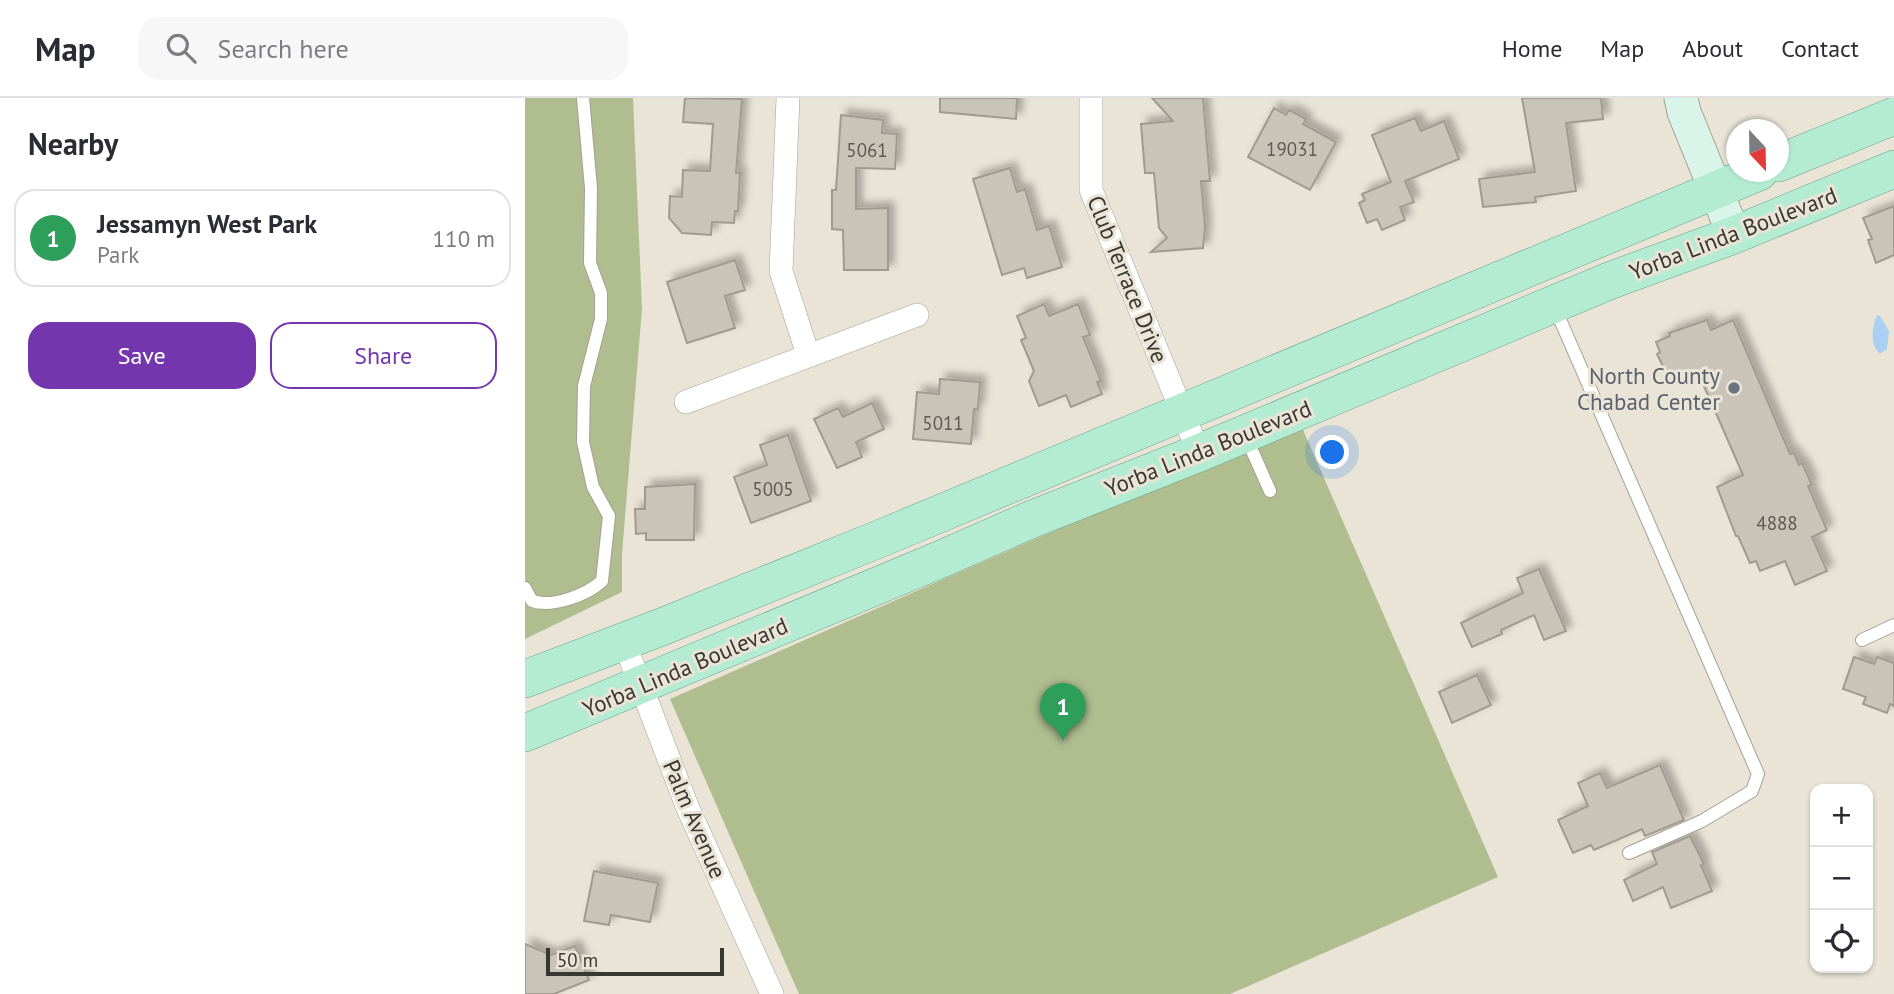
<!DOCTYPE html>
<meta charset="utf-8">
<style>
:root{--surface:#fff;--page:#f7f7f7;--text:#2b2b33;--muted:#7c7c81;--line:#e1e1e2;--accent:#7436ac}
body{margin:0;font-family:"PT Sans",sans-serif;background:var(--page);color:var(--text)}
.controls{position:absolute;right:21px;bottom:21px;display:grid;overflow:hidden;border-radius:14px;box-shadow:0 2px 5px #0004}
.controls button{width:63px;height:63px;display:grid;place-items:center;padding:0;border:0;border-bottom:2px solid var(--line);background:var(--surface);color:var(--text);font:35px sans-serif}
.compass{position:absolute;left:1201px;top:21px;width:63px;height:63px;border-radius:50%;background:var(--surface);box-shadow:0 2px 5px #0004;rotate:158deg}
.scale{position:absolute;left:21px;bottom:18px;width:178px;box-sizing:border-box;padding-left:7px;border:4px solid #393732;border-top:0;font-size:19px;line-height:24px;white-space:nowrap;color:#393732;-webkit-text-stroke:5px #eae4d7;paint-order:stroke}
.you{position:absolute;left:808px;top:355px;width:24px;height:24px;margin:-18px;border:5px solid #fff;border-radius:50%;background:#1a73e8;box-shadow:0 0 0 10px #1a73e833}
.badge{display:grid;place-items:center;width:46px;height:46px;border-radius:50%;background:var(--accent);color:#fff;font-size:23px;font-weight:700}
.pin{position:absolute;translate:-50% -58px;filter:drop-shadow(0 2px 4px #0008)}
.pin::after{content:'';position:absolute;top:37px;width:24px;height:21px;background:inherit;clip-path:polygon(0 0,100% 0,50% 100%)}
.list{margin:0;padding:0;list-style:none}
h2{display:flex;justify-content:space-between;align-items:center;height:91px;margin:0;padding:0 28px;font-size:30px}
h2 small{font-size:23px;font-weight:400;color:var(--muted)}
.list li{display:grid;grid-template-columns:46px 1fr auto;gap:21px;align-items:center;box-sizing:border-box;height:98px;margin:0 14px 14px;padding:0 14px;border:2px solid var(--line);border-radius:21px}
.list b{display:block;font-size:26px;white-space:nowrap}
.list p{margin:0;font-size:23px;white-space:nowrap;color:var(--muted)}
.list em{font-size:23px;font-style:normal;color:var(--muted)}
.actions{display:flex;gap:14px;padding:21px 28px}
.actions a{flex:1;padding:16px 0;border:2px solid var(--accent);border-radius:21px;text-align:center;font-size:24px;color:var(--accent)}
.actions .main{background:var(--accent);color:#fff}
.icon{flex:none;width:38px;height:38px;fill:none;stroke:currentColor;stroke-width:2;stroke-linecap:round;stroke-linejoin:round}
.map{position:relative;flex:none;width:1369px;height:896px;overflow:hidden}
header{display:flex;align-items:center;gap:42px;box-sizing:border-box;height:98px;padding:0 35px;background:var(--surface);border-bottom:2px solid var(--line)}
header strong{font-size:33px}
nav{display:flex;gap:38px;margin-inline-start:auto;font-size:24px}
.search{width:490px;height:63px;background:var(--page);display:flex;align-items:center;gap:18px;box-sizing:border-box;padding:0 24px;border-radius:21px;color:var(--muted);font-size:26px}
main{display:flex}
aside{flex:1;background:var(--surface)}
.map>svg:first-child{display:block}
.green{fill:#afbd8f}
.water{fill:#a9d0f3}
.building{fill:#cac3b7;stroke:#a19b8f;stroke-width:2;filter:url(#shadow)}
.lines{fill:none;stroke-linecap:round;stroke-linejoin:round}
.lane-casing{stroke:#a6a094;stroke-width:14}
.street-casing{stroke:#a6a094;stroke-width:24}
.secondary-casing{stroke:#a6a094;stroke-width:35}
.primary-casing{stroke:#67a387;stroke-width:38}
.lane{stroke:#fff;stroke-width:12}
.street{stroke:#fff;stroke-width:23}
.secondary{stroke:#d9f5e9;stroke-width:33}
.primary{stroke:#b3ebd3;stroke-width:37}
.worship-dot{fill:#6b7280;stroke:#eae4d7;stroke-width:2.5}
.labels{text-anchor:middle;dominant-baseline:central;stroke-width:6;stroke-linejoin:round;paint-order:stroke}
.number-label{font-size:19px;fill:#5d5a53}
.street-label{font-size:23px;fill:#393732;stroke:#eae4d7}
.worship-label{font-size:23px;fill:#5b616d;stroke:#eae4d7;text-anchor:end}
</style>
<header>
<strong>Map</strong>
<div class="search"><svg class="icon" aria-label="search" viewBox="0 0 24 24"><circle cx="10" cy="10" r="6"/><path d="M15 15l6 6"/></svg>Search here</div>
<nav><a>Home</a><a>Map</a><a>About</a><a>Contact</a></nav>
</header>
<main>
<aside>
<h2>Nearby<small></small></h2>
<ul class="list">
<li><span class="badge" style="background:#2e9e5b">1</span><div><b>Jessamyn West Park</b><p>Park</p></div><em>110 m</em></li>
</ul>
<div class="actions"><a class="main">Save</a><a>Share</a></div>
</aside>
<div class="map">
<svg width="1369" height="896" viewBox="0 0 1369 896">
<defs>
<filter id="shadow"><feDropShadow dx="6" dy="-6" stdDeviation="3.5" flood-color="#0004"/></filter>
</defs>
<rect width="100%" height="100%" fill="#eae4d7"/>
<g class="green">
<polygon points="0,0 108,0 117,211 97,456 97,494 0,541"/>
<polygon points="775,325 973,779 705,896 274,896 145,601"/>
</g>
<path class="water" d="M1352,217L1355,218L1364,233L1362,251L1355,256C1344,246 1347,230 1352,217Z"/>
<g class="building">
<polygon points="160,0 217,1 211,75 215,75 213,113 210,113 209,125 187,124 186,137 157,135 144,120 145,98 157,99 158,72 185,73 188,26 158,24"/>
<polygon points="415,0 492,0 491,21 415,14"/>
<polygon points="627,0 678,0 685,83 676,83 680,128 678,150 626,154 642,140 634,130 629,75 620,75 616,26 648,23"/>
<polygon points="997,0 1076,0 1078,21 1041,25 1051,93 1010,99 1011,104 958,109 954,81 1010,74"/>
<polygon points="749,10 761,17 764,12 781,21 778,26 811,44 785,92 723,59"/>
<polygon points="316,17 358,22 357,35 372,36 370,71 331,70 331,111 363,110 363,172 319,172 318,132 307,131 307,92 311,92"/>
<polygon points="890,20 896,33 919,23 934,61 880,83 889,104 875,109 880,122 857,132 852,121 842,125 834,105 840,102 837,96 866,84 847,37"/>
<polygon points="485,70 492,94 500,91 512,132 524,128 537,169 502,180 499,170 477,177 448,81"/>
<polygon points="1369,108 1369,157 1351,165 1343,142 1347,141 1338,120"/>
<polygon points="210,162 220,192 200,198 210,230 162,245 142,184"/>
<polygon points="519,206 524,218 553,206 565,237 558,239 576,283 572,284 577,296 546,309 541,297 514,308 504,283 509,273 496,242 501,240 492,218"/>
<polygon points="1182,222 1186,232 1208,222 1265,356 1269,355 1274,367 1277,365 1287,387 1283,388 1302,432 1287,439 1302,473 1270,487 1260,463 1235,473 1231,463 1225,465 1213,438 1211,438 1192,389 1218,377 1194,322 1174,277 1149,286 1144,276 1142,277 1132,256 1135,254 1131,244 1145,238 1144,235"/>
<polygon points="415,281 455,284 453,311 449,311 446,346 388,341 392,294 414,296"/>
<polygon points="347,305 359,331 331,344 337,359 312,370 289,321 313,310 318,319"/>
<polygon points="263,337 286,403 226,425 209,379 242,367 235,347"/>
<polygon points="170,386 169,442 121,442 121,435 111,436 110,411 120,411 120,389"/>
<polygon points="1014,471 1041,533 1019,542 1009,517 976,532 977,536 947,549 936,525 998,495 992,480"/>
<polygon points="1329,559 1349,566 1352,559 1369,565 1369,608 1365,606 1362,615 1338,606 1341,599 1318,591"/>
<polygon points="952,577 966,607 927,625 914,594"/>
<polygon points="1135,667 1159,722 1120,738 1117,731 1069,752 1066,747 1048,755 1033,722 1063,708 1053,685 1075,675 1082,690"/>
<polygon points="1165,738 1179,766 1176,767 1187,793 1146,810 1138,789 1108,803 1099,782 1132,766 1127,754"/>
<polygon points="69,773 133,785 125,824 86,817 84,827 59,823"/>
<polygon points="0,846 26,857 50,848 64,882 29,896 0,896"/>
</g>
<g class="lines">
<g class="lane-casing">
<g id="lane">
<polyline points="1030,210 1233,676 1227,693 1177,723 1104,755"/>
<polyline points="721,339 745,393"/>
<path d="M0,490L7,503C27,510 62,497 77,483L84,418L68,389L58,344L59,288L76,221V195L65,165L66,90L58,0"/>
<polyline points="1337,542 1369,527"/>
</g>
</g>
<g class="street-casing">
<g id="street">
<polyline points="263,0 256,173 283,257"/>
<polyline points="566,0 566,92 674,355"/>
<polyline points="161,304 392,217"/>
<polyline points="99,544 162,708 247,896"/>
</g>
</g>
<g class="secondary-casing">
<polyline id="secondary" points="1156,0 1159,14 1209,137"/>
</g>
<g class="primary-casing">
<g id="primary">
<polyline points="1254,65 1369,18"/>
<polyline points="0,581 139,528 354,441 1234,74"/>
<polyline points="0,635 414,462 505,422 674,355 1084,183 1209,137 1369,71"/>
</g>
</g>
<use href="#lane" class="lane"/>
<use href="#street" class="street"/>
<use href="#secondary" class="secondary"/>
<use href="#primary" class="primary"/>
</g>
<circle class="worship-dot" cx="1209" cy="290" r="7"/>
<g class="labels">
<g class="number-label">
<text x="767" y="51">19031</text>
<text x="342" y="52">5061</text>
<text x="418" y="325">5011</text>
<text x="248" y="391">5005</text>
<text x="1252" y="425">4888</text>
</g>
<g class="street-label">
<text transform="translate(1208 135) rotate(-21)">Yorba Linda Boulevard</text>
<text transform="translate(603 181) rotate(68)">Club Terrace Drive</text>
<text transform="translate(683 350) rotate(-22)">Yorba Linda Boulevard</text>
<text transform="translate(160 569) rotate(-23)">Yorba Linda Boulevard</text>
<text transform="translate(170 721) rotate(67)">Palm Avenue</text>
</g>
<g class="worship-label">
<text x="1195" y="277">North County<tspan x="1195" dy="26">Chabad Center</tspan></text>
</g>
</g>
</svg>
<div class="controls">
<button>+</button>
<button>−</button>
<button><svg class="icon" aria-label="locate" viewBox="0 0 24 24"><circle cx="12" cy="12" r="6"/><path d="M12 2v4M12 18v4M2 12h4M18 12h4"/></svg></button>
</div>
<svg class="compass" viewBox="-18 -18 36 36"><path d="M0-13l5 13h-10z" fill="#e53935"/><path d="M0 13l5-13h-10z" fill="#7c7c81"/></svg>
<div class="scale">50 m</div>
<div class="you"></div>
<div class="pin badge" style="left:538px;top:643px;background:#2e9e5b">1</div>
</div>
</main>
